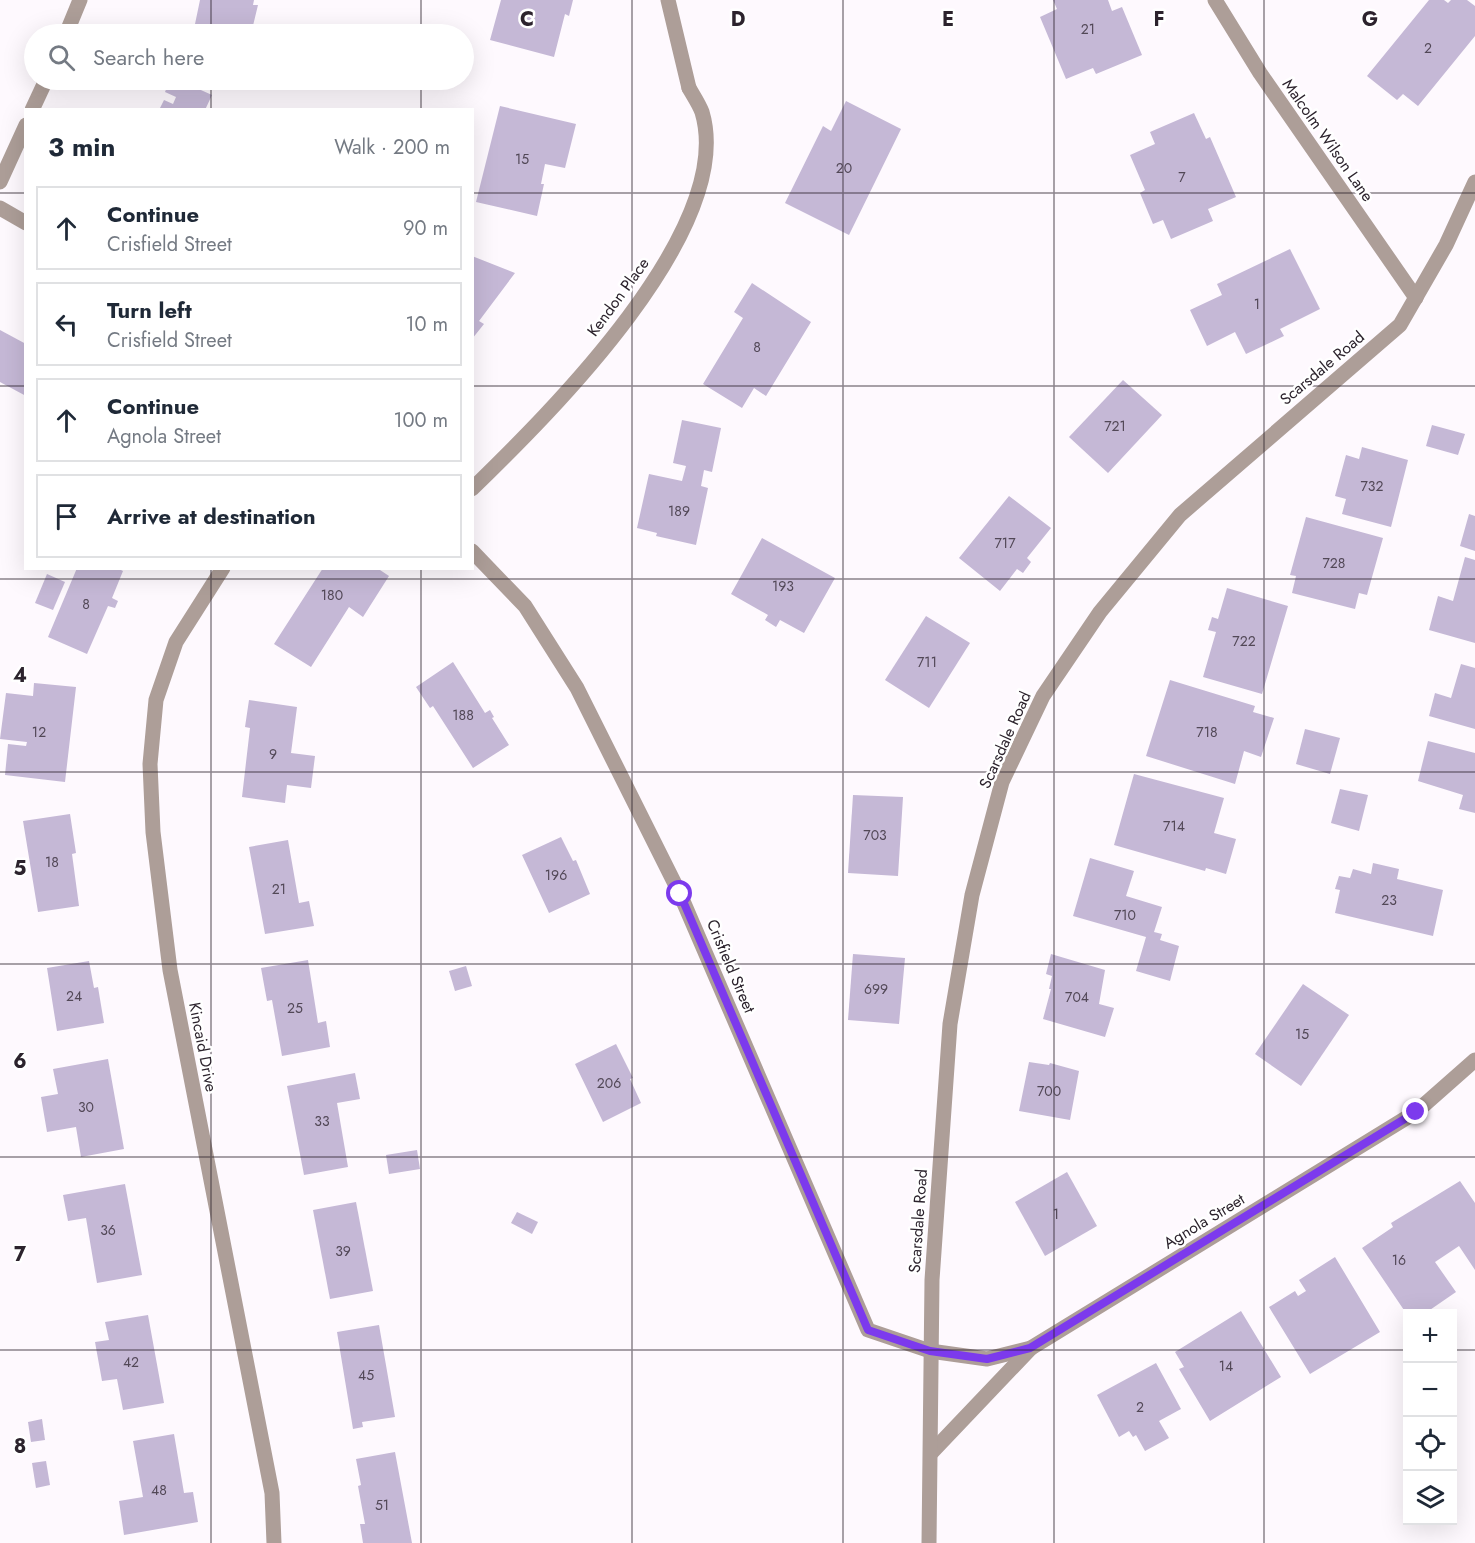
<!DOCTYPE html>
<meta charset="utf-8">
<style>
:root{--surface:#fff;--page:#f2f2f3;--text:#1f2937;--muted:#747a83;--line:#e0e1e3}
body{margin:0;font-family:Jost,sans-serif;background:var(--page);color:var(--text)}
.controls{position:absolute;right:18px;bottom:18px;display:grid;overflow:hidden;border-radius:0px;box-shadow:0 6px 24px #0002}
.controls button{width:54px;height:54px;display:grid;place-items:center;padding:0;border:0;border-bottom:2px solid var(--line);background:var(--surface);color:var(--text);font:30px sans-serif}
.stop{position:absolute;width:18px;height:18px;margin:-14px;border:4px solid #7c3aed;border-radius:50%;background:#fff}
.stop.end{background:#7c3aed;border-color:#fff;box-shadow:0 2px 6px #0008}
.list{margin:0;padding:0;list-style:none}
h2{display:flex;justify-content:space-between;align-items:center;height:78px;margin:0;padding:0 24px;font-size:26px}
h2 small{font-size:20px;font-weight:400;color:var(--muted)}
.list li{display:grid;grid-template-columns:39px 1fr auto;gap:18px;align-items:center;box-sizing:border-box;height:84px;margin:0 12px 12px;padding:0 12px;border:2px solid var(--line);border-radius:0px}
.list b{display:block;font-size:22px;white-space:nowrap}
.list p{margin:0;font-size:20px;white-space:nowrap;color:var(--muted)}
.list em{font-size:20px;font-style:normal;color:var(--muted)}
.icon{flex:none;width:33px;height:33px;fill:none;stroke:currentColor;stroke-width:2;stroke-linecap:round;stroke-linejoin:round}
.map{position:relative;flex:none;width:1475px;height:1543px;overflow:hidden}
.search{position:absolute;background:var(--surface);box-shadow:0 6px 24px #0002;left:24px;top:24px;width:450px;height:66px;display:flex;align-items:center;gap:15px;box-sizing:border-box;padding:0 21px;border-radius:33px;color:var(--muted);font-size:22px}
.panel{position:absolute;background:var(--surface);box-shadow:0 6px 24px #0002;left:24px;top:108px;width:450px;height:462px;border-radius:0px}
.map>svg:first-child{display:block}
.building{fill:#c5b8d6}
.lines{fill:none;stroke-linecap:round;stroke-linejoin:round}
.service{stroke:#ad9e98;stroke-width:15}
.minor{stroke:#ad9e98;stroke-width:15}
.tertiary{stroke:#ad9e98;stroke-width:15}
.route{stroke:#7c3aed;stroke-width:8}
.grid{fill:none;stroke:#2c232d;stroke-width:1.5;stroke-opacity:0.55}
.labels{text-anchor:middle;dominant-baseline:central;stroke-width:5;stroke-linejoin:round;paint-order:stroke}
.number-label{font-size:14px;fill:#524857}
.street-label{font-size:16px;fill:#2c232d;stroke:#fff}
.grid-label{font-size:20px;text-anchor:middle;font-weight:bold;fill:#2c232d;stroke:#fff;stroke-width:5;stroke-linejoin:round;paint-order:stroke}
</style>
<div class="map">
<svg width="1475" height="1543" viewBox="0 0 1475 1543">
<rect width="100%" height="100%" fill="#fef9fe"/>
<g class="building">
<polygon points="200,0 254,0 253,5 258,5 251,34 195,24"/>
<polygon points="501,0 573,0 569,16 565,14 554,57 490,40"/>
<polygon points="1053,0 1108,0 1112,11 1122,7 1142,55 1096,74 1093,68 1066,79 1040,17 1057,9"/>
<polygon points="1429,0 1444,0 1448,3 1451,0 1467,0 1475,6 1475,36 1418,106 1403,94 1397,100 1367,76"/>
<polygon points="169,82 181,87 183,82 212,95 205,110 159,110 164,100 173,104 176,97 165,92"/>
<polygon points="846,101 901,129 849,235 785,203 823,126 831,131"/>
<polygon points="500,106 576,124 565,168 545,164 541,184 544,184 537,216 476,202"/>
<polygon points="1194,113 1206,139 1210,137 1236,197 1208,209 1213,221 1171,239 1163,220 1153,224 1140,193 1145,190 1130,155 1155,144 1150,132"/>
<polygon points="1290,249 1320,309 1280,329 1284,336 1246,354 1235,332 1207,346 1190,310 1222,295 1217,284"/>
<polygon points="472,256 515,273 479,321 484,324 472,339"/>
<polygon points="752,283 811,322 766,396 754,388 742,408 703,384 743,318 734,312"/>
<polygon points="0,330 26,344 26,396 0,382"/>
<polygon points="1123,380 1162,415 1108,473 1069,437"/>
<polygon points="682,420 721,428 712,472 704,470 701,486 708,488 696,545 656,536 657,533 637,528 649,474 682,481 686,466 673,463"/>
<polygon points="1432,425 1465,434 1458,455 1426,446"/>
<polygon points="1362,447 1408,460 1391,527 1342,514 1346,499 1335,496 1346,455 1359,459"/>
<polygon points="1009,496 1051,528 1027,558 1031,562 1023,573 1017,569 1000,591 959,558"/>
<polygon points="1469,514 1475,516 1475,551 1460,546"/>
<polygon points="1306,517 1383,538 1367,595 1359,593 1355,609 1292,593 1296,576 1290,575"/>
<polygon points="762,538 835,578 804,633 780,620 776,627 765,620 768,615 731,594"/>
<polygon points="1465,557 1475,560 1475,643 1429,630 1438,596 1453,601"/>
<polygon points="77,568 117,568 123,571 112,598 118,601 115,608 108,606 87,654 48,637"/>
<polygon points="323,568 377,568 389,576 363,617 349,607 311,667 274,644"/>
<polygon points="47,574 65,582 53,610 35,603"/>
<polygon points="1227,588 1288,606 1262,694 1203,677 1216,632 1208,630 1212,617 1218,619"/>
<polygon points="926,616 970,643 929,708 885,680"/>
<polygon points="453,662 485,713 490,710 494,717 492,718 509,745 473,768 433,706 430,708 416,687"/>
<polygon points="1461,664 1475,668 1475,729 1429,716 1435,693 1451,698"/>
<polygon points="1170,680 1255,706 1253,712 1274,718 1261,757 1244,751 1235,784 1146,756"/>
<polygon points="34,683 76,687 65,782 5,775 8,744 26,746 27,742 0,739 6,693 33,696"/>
<polygon points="249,700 297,707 291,753 315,756 311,788 287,785 285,803 242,797 250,728 245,727"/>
<polygon points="1305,729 1340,738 1330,774 1296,764"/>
<polygon points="1428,741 1475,753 1475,813 1459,809 1463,795 1418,781"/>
<polygon points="1134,774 1224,798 1214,833 1236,839 1226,874 1206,868 1205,871 1114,845"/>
<polygon points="1340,789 1368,795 1359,831 1331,823"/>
<polygon points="853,795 903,797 898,876 848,873"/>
<polygon points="70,814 76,853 72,854 79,906 38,912 23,821"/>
<polygon points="561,837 573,861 576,860 590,894 549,913 522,855"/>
<polygon points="288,840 299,903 309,901 314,926 265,934 249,847"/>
<polygon points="1090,858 1134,871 1126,896 1162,907 1154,932 1162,934 1160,940 1179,946 1170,981 1136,971 1146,937 1073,916"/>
<polygon points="1373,863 1399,869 1397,879 1443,890 1433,936 1335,913 1340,890 1335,889 1339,876 1350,878 1353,869 1371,874"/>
<polygon points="853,954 905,958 899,1024 848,1020"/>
<polygon points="1051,954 1105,970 1099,1004 1114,1008 1105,1037 1043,1019 1051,989 1049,989 1052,976 1046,974"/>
<polygon points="308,960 318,1023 326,1021 330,1047 282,1056 272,1000 267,1001 261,968"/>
<polygon points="89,961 94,988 98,987 104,1023 57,1031 47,968"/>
<polygon points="466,966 472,986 455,991 449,971"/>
<polygon points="1303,984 1349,1015 1301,1086 1255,1054"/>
<polygon points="616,1044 633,1078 630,1079 641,1103 603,1122 575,1064"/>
<polygon points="108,1059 124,1149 81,1157 76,1127 47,1132 41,1097 58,1094 53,1069"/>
<polygon points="1029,1062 1049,1065 1050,1063 1079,1071 1070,1120 1019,1111"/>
<polygon points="355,1073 360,1099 337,1103 348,1167 304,1175 287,1086"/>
<polygon points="417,1150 420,1169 389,1174 386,1155"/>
<polygon points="1067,1172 1097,1226 1045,1256 1015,1202"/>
<polygon points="1460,1181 1475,1203 1475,1270 1459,1246 1435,1262 1456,1292 1424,1314 1408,1314 1408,1316 1362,1248 1393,1227 1391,1223"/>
<polygon points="125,1184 142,1275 97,1283 86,1218 68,1221 63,1195"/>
<polygon points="356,1202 373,1291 330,1299 313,1210"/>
<polygon points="517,1212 538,1222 532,1234 511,1223"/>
<polygon points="1335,1257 1380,1332 1310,1374 1269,1307 1295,1291 1298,1296 1306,1291 1299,1280"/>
<polygon points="1241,1311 1281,1377 1210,1421 1179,1369 1184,1367 1175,1352"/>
<polygon points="148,1315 164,1403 123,1410 117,1379 102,1381 95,1342 109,1340 105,1322"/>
<polygon points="379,1325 395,1417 362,1422 363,1427 353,1429 337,1332"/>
<polygon points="1156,1363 1181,1409 1159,1421 1169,1438 1145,1451 1136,1435 1133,1437 1129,1431 1119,1437 1097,1395"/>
<polygon points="42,1419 45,1440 31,1442 28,1422"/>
<polygon points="174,1434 184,1493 193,1492 198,1522 124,1535 119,1501 143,1497 133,1441"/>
<polygon points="395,1452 412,1543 363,1543 360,1524 365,1524 358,1486 361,1485 356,1459"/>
<polygon points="46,1461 50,1485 36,1488 32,1463"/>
</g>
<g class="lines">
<polyline class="service" points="668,0 689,88"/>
<g class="minor">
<polyline points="1215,0 1260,73 1416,298"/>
<polyline points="66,34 80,0"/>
<polyline points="32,110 46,80"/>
<polyline points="0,182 26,125"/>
<path d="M472,489C549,414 737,229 702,112C699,104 693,95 689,88"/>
<polyline points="223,568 176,642 156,700 150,764 153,832 170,970 272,1493 274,1543"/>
<polyline points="930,1351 987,1359 1031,1348 1416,1112 1475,1060"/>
</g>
<g class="tertiary">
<polyline points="0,208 26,223"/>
<polyline points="472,551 525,606 577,688 680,894 868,1330 930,1351"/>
<polyline points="932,1452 1031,1348"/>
<polyline points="929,1543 932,1280 950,1024 972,895 1002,782 1043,696 1100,612 1180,515 1400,325 1446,245 1475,182"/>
</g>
</g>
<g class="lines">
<polyline class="route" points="680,894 868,1330 930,1351 987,1359 1030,1348 1416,1112"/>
</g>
<path class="grid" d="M211,0V34M421,0V34M632,0V1543M843,0V1543M1054,0V1543M1264,0V1543M211,80V110M421,80V110M0,193H26M472,193H1475M0,386H26M472,386H1475M211,568V1543M421,568V1543M0,579H1475M0,772H1475M0,964H1475M0,1157H1475M0,1350H1408M1452,1350H1475"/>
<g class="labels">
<g class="number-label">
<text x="1088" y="29">21</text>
<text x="1428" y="48">2</text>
<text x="522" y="159">15</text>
<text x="844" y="168">20</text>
<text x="1182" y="177">7</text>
<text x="1257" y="304">1</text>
<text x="757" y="347">8</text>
<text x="1115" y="426">721</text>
<text x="1372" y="486">732</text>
<text x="679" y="511">189</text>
<text x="1005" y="543">717</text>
<text x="1334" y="563">728</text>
<text x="783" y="586">193</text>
<text x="332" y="595">180</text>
<text x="86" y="604">8</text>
<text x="1244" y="641">722</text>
<text x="927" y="662">711</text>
<text x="463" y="715">188</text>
<text x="39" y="732">12</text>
<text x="1207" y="732">718</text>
<text x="273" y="754">9</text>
<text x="1174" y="826">714</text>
<text x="875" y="835">703</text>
<text x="52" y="862">18</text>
<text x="556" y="875">196</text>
<text x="279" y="889">21</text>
<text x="1389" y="900">23</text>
<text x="1125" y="915">710</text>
<text x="876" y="989">699</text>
<text x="74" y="996">24</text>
<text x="1077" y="997">704</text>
<text x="295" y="1008">25</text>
<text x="1302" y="1034">15</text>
<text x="609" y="1083">206</text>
<text x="1049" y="1091">700</text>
<text x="86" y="1107">30</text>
<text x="322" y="1121">33</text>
<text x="1056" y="1214">1</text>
<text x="108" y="1230">36</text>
<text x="343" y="1251">39</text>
<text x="1399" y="1260">16</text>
<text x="131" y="1362">42</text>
<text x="1226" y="1366">14</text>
<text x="366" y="1375">45</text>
<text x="1140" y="1407">2</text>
<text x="159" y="1490">48</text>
<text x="382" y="1505">51</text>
</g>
<g class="street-label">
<text transform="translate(1328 140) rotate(55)">Malcolm Wilson Lane</text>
<text transform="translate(618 297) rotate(-54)">Kendon Place</text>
<text transform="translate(1322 368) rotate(-40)">Scarsdale Road</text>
<text transform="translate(1005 740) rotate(-66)">Scarsdale Road</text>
<text transform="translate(731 966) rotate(67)">Crisfield Street</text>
<text transform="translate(203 1047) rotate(79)">Kincaid Drive</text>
<text transform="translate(918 1221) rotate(-86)">Scarsdale Road</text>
<text transform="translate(1204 1221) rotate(-31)">Agnola Street</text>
</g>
</g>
<g class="grid-label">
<text x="527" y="26">C</text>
<text x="738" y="26">D</text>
<text x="948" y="26">E</text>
<text x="1159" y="26">F</text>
<text x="1370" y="26">G</text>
<text x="20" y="682">4</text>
<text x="20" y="875">5</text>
<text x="20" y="1068">6</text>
<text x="20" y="1261">7</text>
<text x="20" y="1453">8</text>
</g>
</svg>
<div class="controls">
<button>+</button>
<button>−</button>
<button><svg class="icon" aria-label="locate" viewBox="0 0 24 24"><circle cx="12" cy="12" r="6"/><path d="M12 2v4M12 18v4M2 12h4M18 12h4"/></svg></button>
<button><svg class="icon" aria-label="layers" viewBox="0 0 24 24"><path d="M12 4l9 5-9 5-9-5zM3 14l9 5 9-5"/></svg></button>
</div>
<div class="stop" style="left:680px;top:894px"></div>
<div class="stop end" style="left:1416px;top:1112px"></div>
<div class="search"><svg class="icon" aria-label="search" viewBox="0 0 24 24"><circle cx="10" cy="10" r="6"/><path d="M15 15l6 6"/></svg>Search here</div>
<section class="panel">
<h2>3 min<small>Walk · 200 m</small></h2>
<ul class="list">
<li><svg class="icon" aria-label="ahead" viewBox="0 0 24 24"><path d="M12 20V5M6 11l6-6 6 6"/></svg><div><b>Continue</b><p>Crisfield Street</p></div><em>90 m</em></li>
<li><svg class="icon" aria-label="left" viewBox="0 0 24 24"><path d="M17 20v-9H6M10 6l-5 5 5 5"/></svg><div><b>Turn left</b><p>Crisfield Street</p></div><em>10 m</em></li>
<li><svg class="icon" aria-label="ahead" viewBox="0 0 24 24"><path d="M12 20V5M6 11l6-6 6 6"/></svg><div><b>Continue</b><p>Agnola Street</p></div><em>100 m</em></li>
<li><svg class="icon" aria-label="arrive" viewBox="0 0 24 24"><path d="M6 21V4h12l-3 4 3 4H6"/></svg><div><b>Arrive at destination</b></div></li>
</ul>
</section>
</div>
